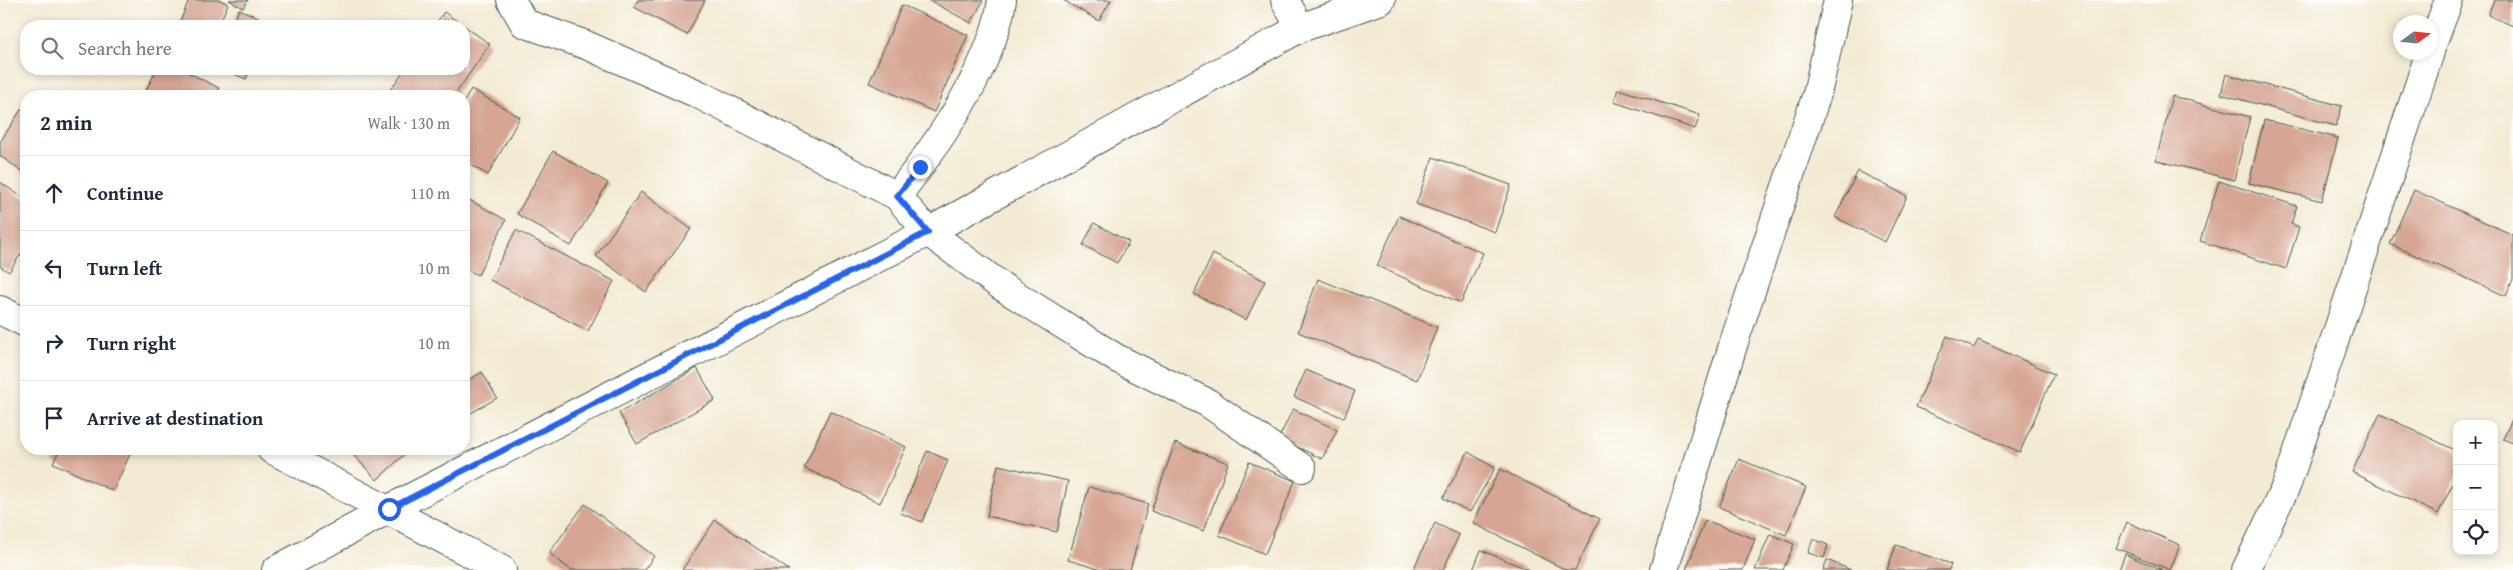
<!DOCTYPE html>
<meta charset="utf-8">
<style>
:root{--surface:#fff;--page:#f6f6f7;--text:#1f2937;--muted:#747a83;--line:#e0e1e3}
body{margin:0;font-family:"Gentium Book Plus",serif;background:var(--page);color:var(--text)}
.controls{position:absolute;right:15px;bottom:15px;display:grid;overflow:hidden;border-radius:10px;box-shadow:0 2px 8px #0003}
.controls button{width:45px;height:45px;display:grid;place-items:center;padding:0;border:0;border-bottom:1px solid var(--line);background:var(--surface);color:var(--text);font:25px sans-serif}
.compass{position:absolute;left:2393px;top:15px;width:45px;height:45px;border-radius:50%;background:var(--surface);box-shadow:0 2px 8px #0003;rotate:75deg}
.stop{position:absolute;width:15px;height:15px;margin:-11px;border:4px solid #2563eb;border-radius:50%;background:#fff}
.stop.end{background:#2563eb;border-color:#fff;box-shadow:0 1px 5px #0008}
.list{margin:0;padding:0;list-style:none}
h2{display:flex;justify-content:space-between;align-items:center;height:65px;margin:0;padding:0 20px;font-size:21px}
h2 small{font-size:16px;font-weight:400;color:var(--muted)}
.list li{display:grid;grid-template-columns:32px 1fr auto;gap:15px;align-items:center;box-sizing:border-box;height:75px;padding:0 20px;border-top:1px solid var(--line)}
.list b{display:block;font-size:19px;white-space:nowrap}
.list em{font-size:16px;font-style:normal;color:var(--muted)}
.icon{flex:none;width:28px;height:28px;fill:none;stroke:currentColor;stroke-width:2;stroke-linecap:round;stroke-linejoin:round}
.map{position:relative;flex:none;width:2513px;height:570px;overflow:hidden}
.search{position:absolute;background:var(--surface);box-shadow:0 2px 8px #0003;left:20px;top:20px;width:450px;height:55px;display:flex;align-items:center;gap:12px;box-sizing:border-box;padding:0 18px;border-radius:20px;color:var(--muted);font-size:19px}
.panel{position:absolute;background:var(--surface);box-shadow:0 2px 8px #0003;left:20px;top:90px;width:450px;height:365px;border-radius:20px}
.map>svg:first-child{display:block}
.building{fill:#d6a593}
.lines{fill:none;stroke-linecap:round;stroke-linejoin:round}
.minor-casing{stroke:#3f574c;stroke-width:30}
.minor{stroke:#fff;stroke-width:28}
.route{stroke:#2563eb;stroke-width:6}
</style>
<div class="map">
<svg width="2513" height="570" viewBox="0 0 2513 570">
<rect width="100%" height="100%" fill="#fdfcf7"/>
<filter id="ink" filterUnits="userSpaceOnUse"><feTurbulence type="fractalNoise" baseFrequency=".02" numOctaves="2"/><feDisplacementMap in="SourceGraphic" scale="10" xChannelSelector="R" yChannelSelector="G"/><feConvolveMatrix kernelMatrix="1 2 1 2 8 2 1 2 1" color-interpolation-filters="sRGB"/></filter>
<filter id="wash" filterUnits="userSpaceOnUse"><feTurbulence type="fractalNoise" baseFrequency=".0096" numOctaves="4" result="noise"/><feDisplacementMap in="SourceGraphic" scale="20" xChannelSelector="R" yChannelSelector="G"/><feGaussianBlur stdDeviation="1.12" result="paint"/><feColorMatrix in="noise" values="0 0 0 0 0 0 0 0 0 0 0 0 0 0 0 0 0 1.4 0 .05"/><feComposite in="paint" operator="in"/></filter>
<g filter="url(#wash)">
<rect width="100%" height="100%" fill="#f3ead3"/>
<g id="blocks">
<g class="building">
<polygon points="189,0 220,0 228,4 218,26 178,26"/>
<polygon points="229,0 248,0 243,8"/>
<polygon points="638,0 705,0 687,35 634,7"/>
<polygon points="929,0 981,0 983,1 971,23"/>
<polygon points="1063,0 1111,0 1099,21"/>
<polygon points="2494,0 2513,0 2513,26 2488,15"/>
<polygon points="902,5 968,35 934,112 869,83"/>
<polygon points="239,9 271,23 269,26 232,26"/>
<polygon points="444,12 490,44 454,96 386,96 405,69 464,69 464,26 434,26"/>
<polygon points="157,69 181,69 219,88 214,96 143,96"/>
<polygon points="222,69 250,69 246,79"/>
<polygon points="2226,74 2342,106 2336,126 2221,94"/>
<polygon points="471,89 520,117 488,175 464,161 464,102"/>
<polygon points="1618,89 1700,115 1695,129 1614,102"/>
<polygon points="33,91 41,96 30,96"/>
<polygon points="2172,96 2250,117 2234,180 2156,160"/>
<polygon points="26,102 26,174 0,156 0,142"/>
<polygon points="2264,120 2338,138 2322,201 2249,183"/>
<polygon points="553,151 608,183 571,246 517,214"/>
<polygon points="1433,157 1511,185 1495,232 1416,204"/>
<polygon points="1858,171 1907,196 1885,242 1835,217"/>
<polygon points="2219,181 2297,206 2291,224 2299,227 2286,269 2200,241"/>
<polygon points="0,182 26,200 26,246 9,272 0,266"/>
<polygon points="2414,190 2513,235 2513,279 2506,296 2390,244"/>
<polygon points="641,192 691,229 646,292 596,256"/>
<polygon points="464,197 506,220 478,275 464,268"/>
<polygon points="1399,216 1483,253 1461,303 1377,266"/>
<polygon points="1094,223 1129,242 1117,263 1083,245"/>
<polygon points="516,230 614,281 588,331 490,280"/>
<polygon points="1213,254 1265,281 1246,320 1194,294"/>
<polygon points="26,270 26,284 20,278"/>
<polygon points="1318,279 1437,327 1417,380 1298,332"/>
<polygon points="1947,336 1974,348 1978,340 2054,374 2020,452 1916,407"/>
<polygon points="697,368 715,400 637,444 619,413"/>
<polygon points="1306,370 1355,391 1344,418 1294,397"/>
<polygon points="482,372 497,398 464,417 464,383"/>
<polygon points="1293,409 1337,430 1322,459 1279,438"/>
<polygon points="830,411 906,447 880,503 804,468"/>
<polygon points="2380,414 2457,451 2457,475 2438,514 2352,472"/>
<polygon points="2513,417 2513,443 2503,439"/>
<polygon points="1175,443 1228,463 1204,531 1151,511"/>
<polygon points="60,449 129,449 132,450 113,491 53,463"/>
<polygon points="348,449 406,449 408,451 377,480"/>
<polygon points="927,451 948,460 922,522 901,513"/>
<polygon points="1468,452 1495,468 1470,512 1443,498"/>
<polygon points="1739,459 1806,487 1786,535 1719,507"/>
<polygon points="1249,462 1295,481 1265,554 1219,535"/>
<polygon points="998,465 1068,481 1057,532 987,516"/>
<polygon points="1500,469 1600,519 1575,570 1566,570 1473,523"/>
<polygon points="1089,487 1148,504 1130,570 1102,570 1068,560"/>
<polygon points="585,504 654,556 644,570 571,570 549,553"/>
<polygon points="715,520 789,570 682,570"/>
<polygon points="1705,520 1755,539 1743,570 1686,570"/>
<polygon points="2127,522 2180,545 2170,570 2116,548"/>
<polygon points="1435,523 1459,535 1443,570 1413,570"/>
<polygon points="1770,534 1794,544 1783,570 1755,570"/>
<polygon points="1813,539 1828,545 1824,558 1808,553"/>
<polygon points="1896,545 1951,564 1949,570 1887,570"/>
<polygon points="1481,550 1529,570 1473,570"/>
<polygon points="2125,554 2163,570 2119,570"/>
<polygon points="1827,560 1851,570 1823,570"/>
</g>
</g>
</g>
<g filter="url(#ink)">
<use href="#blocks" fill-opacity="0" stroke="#3f574c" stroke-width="1"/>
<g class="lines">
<g class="minor-casing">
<g id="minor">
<polyline points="511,0 524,23 586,45 698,94 897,196 928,232 1001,286 1116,358 1208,403 1302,468"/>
<polyline points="1285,0 1300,28"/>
<polyline points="2430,50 2449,0"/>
<path d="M897,196C937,145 993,65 1002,0"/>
<polyline points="0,310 26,323"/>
<polyline points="271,449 502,570"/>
<polyline points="276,570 389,509 928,232 1300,28 1381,0"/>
<polyline points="1664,570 1734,342 1817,94 1838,0"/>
<polyline points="2246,570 2287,484 2430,52"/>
</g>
</g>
<use href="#minor" class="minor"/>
</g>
</g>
<g class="lines" filter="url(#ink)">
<polyline class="route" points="389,509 928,232 897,196 920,167"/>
</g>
</svg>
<div class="controls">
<button>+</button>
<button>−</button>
<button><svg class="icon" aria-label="locate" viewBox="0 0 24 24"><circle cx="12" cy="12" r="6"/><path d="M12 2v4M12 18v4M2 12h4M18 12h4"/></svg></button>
</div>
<svg class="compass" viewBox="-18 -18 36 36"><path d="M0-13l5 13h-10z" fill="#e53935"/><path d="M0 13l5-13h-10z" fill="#747a83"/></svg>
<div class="stop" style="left:389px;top:509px"></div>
<div class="stop end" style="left:920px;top:167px"></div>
<div class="search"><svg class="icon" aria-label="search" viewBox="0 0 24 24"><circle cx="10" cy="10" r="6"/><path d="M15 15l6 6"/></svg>Search here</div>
<section class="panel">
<h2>2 min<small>Walk · 130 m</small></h2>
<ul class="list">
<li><svg class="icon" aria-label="ahead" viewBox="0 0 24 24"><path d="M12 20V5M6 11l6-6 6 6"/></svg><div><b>Continue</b></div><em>110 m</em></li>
<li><svg class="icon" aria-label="left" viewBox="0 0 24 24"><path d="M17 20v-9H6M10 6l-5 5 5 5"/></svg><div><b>Turn left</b></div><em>10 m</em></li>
<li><svg class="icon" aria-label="right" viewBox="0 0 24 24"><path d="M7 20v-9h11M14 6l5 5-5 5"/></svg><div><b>Turn right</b></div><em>10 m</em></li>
<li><svg class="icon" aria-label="arrive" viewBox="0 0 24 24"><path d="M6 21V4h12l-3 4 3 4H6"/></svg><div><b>Arrive at destination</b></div></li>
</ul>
</section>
</div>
